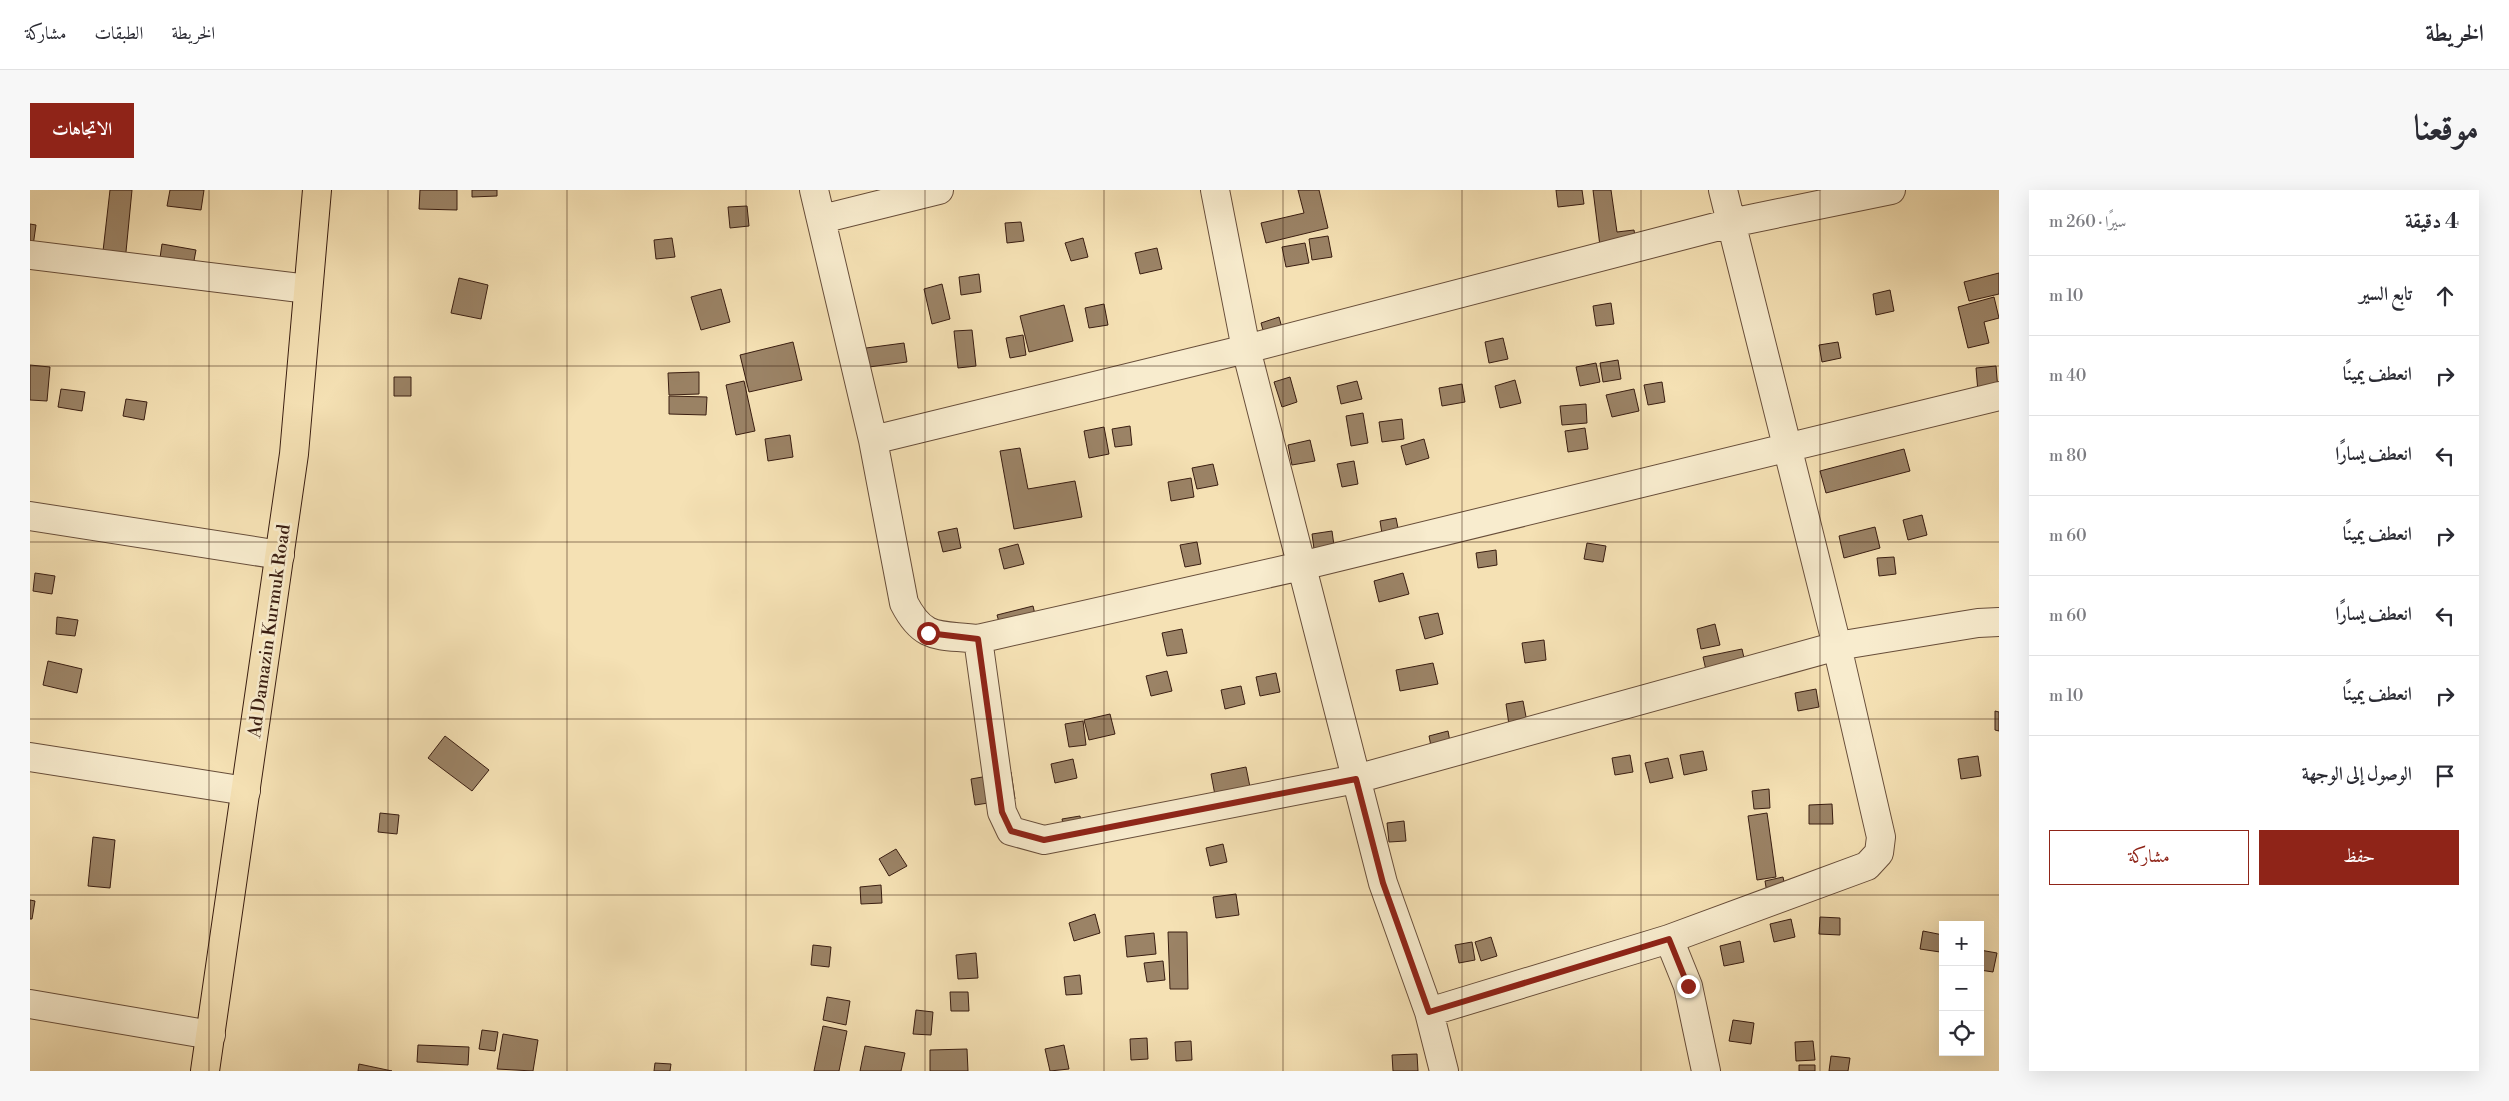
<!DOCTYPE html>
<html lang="ar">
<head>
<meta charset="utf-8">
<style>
  body { margin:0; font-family:"Libre Bodoni",Amiri,serif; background:#f7f7f7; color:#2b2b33; direction:rtl }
  .controls { position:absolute; right:15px; bottom:15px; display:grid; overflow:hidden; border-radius:0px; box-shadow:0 5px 20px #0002 }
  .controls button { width:45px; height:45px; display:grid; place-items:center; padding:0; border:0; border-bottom:1px solid #e1e1e2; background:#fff; color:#2b2b33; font:25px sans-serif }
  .stop { position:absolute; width:15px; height:15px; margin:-11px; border:4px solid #8f2418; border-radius:50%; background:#fff }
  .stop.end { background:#8f2418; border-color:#fff; box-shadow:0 1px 5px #0008 }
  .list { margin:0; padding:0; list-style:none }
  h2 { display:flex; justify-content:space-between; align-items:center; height:65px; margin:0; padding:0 20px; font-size:21px }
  h2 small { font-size:16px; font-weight:400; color:#7c7c81 }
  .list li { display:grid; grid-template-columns:32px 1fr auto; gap:15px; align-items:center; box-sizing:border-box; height:80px; padding:0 20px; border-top:1px solid #e1e1e2 }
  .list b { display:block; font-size:19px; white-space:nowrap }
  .list em { font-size:16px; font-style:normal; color:#7c7c81 }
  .actions { display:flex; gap:10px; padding:15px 20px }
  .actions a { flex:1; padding:11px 0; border:1px solid #8f2418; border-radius:0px; text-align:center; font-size:18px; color:#8f2418 }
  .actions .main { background:#8f2418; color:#fff }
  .icon { flex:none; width:28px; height:28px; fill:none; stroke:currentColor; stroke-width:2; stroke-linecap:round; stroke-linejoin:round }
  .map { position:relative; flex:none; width:1969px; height:881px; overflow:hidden; direction:ltr; border-radius:0px }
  header { display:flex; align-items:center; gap:30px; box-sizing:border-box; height:70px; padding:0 25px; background:#fff; border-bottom:1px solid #e1e1e2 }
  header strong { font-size:24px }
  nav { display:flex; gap:28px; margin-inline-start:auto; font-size:18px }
  .intro { display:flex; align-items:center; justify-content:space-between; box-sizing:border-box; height:120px; padding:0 30px }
  h1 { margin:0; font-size:35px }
  .button { padding:12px 22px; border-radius:0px; background:#8f2418; color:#fff; font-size:18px; font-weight:700 }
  main { display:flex; gap:30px; padding:0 30px }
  aside { flex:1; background:#fff; border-radius:0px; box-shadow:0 5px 20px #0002 }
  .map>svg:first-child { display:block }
  .building { fill:#9b8366; stroke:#391d11 }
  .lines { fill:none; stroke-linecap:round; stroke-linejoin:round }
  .minor-casing { stroke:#684e3a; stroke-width:30 }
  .highway-casing { stroke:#391d11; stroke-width:30 }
  .minor { stroke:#f8ecce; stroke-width:28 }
  .highway { stroke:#f5e1b4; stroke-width:28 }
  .route { stroke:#8f2418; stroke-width:6 }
  .grid { fill:none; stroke:#391d11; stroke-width:1; stroke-opacity:0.55 }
  .labels { text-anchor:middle; stroke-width:5; stroke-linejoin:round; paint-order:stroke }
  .street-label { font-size:18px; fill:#391d11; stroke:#f8ecce }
</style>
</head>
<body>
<header>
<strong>الخريطة</strong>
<nav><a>الخريطة</a><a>الطبقات</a><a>مشاركة</a></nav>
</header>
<div class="intro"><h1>موقعنا</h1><a class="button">الاتجاهات</a></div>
<main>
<aside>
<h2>4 دقيقة<small>سيرًا · 260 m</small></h2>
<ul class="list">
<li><svg class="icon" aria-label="ahead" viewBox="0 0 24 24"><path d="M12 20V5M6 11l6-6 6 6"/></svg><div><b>تابع السير</b></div><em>10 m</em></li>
<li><svg class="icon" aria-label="right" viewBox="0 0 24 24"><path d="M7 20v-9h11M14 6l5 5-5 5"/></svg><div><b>انعطف يمينًا</b></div><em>40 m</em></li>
<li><svg class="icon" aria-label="left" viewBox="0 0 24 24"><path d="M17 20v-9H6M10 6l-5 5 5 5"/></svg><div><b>انعطف يسارًا</b></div><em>80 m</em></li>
<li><svg class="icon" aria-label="right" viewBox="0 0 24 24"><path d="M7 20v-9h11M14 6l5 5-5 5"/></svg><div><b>انعطف يمينًا</b></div><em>60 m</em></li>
<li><svg class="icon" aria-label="left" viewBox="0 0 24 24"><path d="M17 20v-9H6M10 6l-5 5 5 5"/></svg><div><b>انعطف يسارًا</b></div><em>60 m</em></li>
<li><svg class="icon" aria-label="right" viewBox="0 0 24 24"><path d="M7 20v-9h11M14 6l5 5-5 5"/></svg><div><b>انعطف يمينًا</b></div><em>10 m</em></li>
<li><svg class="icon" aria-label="arrive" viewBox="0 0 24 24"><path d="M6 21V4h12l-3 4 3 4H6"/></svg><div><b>الوصول إلى الوجهة</b></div></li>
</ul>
<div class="actions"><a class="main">حفظ</a><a>مشاركة</a></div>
</aside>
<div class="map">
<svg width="1969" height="881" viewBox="0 0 1969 881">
  <rect width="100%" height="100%" fill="#f5e1b4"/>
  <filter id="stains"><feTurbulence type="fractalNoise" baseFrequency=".004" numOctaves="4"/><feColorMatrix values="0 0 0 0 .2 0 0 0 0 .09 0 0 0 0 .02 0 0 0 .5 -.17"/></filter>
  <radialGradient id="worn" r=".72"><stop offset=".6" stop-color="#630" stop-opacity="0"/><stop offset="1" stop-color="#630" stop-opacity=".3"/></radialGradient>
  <path class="building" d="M80,0H102L95,72L72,70Z
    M140,0H174L171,20L137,16Z
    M390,0H427V20L389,19Z
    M442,0H467V6L442,7Z
    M1268,0H1289L1298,38L1236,53L1231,33L1274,23Z
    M1526,0H1552L1554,14L1528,17Z
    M1563,0H1581L1587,42L1604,40L1607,59L1571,64Z
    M717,16L719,36L700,38L698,17Z
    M991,32L994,51L977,53L975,33Z
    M0,34L6,35L3,56H0Z
    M1298,46L1302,67L1282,70L1279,49Z
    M642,48L645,67L626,69L624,50Z
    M1053,48L1058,67L1041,71L1035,53Z
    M1275,53L1279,73L1256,77L1252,57Z
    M132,54L166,60L162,81L129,75Z
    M1127,58L1132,79L1110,84L1105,63Z
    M1969,83V104L1939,111L1934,92Z
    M949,84L951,102L931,105L929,87Z
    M429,88L458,95L451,129L421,123Z
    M912,94L920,129L902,134L894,99Z
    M691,99L700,132L671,140L661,107Z
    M1860,100L1864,121L1846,125L1843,104Z
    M1964,107L1969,128L1954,132L1959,153L1938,158L1928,117Z
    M1581,113L1584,134L1566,136L1563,116Z
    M1074,114L1078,135L1059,138L1055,118Z
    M1034,115L1043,151L999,162L990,126Z
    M1249,127L1254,145L1236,151L1231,133Z
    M942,140L946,176L928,178L924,141Z
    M993,145L996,165L980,168L976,148Z
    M1473,148L1478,169L1459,173L1455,152Z
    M763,152L772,190L719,202L710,165Z
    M1808,152L1811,168L1792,172L1789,155Z
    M874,153L877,172L839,177L836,158Z
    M1588,170L1591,189L1573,192L1570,173Z
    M1566,173L1570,192L1550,196L1546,177Z
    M0,175L20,177L17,211L0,210Z
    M1966,176L1968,200L1948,202L1946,178Z
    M669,182V204L639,205L638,183Z
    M364,187H381V206H364Z
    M1260,187L1267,212L1252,217L1244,192Z
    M1485,190L1491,213L1470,218L1465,196Z
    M714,191L725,241L706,245L696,195Z
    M1327,191L1332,209L1311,214L1307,196Z
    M1632,192L1635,212L1618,215L1614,195Z
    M1432,194L1435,212L1412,216L1409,198Z
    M31,199L55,202L52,221L28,217Z
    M1604,199L1609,221L1582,227L1576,205Z
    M639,206L677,207L676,225L639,224Z
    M96,209L117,212L114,230L93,226Z
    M1556,214L1557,233L1532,235L1530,216Z
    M1333,223L1338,253L1321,256L1316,226Z
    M1372,229L1374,249L1352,252L1349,232Z
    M1100,236L1102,255L1085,257L1082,239Z
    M1074,237L1079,264L1059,268L1054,241Z
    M1555,238L1558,259L1538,262L1535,241Z
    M760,245L763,267L738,271L735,249Z
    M1394,249L1399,268L1376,275L1371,256Z
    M1280,250L1285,271L1262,275L1258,255Z
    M990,258L998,299L1045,291L1052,327L984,339L970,261Z
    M1874,259L1880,281L1796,303L1790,281Z
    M1324,271L1328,294L1312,297L1307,274Z
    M1183,274L1188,295L1167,299L1162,278Z
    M1161,288L1164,307L1141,311L1138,292Z
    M1892,325L1897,345L1878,350L1873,330Z
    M1366,328L1370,348L1353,350L1350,331Z
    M1845,337L1850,358L1814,368L1809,346Z
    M927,338L931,358L913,362L908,342Z
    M1302,341L1305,363L1285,366L1282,344Z
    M1167,352L1171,374L1155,377L1150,355Z
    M1557,353L1576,356L1573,372L1554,369Z
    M988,354L994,374L974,379L969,359Z
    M1466,360L1467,375L1448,378L1446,363Z
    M1864,367L1866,384L1849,386L1847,368Z
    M5,383L25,386L22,404L3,401Z
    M1373,383L1379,404L1349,412L1344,391Z
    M1003,416L1008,437L973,446L967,425Z
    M1408,423L1413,444L1395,449L1389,427Z
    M27,427L48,430L45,446L26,444Z
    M1685,434L1690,455L1671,459L1667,439Z
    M1152,439L1157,463L1137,466L1132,443Z
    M1514,450L1516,470L1495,473L1492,453Z
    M1712,459L1717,481L1678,489L1673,467Z
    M18,471L52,479L47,503L13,495Z
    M1403,473L1408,494L1370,501L1366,480Z
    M1137,481L1142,501L1121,506L1116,486Z
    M1246,483L1250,502L1230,506L1226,487Z
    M1211,496L1215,514L1195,519L1191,500Z
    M1786,499L1789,517L1768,521L1765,503Z
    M1493,511L1497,532L1479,535L1476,514Z
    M1965,521L1969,522V541L1965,540Z
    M1080,524L1085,544L1059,550L1054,530Z
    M1053,531L1056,555L1039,557L1035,534Z
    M1418,541L1422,562L1403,566L1399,546Z
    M415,546L459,580L442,601L398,568Z
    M1673,561L1677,580L1654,585L1650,565Z
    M1600,565L1603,582L1585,585L1582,568Z
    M1948,566L1951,586L1931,589L1928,569Z
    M1638,568L1643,588L1620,593L1615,573Z
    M1043,569L1047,588L1025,593L1021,574Z
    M1216,577L1220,597L1185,605L1181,584Z
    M981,582L985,609L945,615L941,589Z
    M1739,599L1740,618L1724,619L1722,601Z
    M1802,614L1803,634H1779V615Z
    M350,623L369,625L367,644L348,642Z
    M1737,623L1746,687L1727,690L1718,626Z
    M1050,626L1053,644L1036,647L1032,629Z
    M1374,631L1376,651L1359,652L1357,633Z
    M63,647L85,650L80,698L58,696Z
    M1193,654L1197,672L1180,676L1176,658Z
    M866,659L877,676L859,686L849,669Z
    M1753,687L1757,706L1738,709L1735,691Z
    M851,695L852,713L831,714L830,697Z
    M1206,704L1209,725L1186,728L1183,707Z
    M0,710L5,711L2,729H0Z
    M1065,724L1070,743L1044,751L1039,733Z
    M1790,727L1810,728V745L1789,744Z
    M1761,729L1765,747L1744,752L1740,734Z
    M1893,741L1913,745L1910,762L1890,759Z
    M1138,742H1157L1158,799H1140Z
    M1124,743L1126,764L1097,767L1095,746Z
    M1461,747L1467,766L1451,771L1445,752Z
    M1710,751L1714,772L1694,776L1690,756Z
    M1442,752L1445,770L1429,773L1425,755Z
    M783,755L801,757L799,777L781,775Z
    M1950,760L1967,763L1963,782L1950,780Z
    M946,763L948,788L928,789L926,765Z
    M1133,771L1135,790L1117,792L1114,773Z
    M1050,785L1052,804L1036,805L1034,787Z
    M920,802H938L939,821H921Z
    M797,807L820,811L816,835L793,830Z
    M886,820L903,822L901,845L883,844Z
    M1703,830L1724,833L1721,854L1699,851Z
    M793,836L817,841L809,881H784Z
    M452,840L468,842L465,861L449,859Z
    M473,844L508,850L503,881L467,879Z
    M1117,848L1118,869L1101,870L1100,849Z
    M1161,851L1162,870L1146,871L1145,852Z
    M1783,851L1785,870L1766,871L1765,852Z
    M388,855L439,857L438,875L387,872Z
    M1034,855L1039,879L1020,881L1015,859Z
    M835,856L875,863L871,881H830Z
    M937,859L938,881H900V860Z
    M1387,864L1388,881H1363L1362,865Z
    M1801,866L1820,868L1818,881H1799Z
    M625,873L641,874L640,881H624Z
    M329,874L362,881H328Z
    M1769,875H1785V881H1769Z"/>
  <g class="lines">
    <g class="minor-casing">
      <path id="minor" d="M784,0L843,250L1216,159L1701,33L1861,0
        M1185,0L1216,159L1353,693L1399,822L1639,749L1658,796L1676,881
        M792,29L909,0
        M0,65L278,99
        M843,250L874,413C894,452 910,444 948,449L1271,376L1969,206
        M0,326L250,365
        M948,449L972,622L981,641L1014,650L1326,589L1807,456L1948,433L1969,432
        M0,567L216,601
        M1639,749L1837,676L1849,663L1851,647L1807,456L1693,0
        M0,814L181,845
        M1399,822L1414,881"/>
    </g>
    <g class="highway-casing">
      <path id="highway" d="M175,881L264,264L287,0"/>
    </g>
    <use href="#minor" class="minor"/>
    <use href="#highway" class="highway"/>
  </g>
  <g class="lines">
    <path class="route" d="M898,443L948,449L972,622L981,641L1014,650L1326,589L1353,693L1399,822L1639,749L1658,796"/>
  </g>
  <path class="grid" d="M179,0V881M358,0V881M537,0V881M716,0V881M895,0V881M1074,0V881M1253,0V881M1432,0V881M1611,0V881M1790,0V881M0,176H1969M0,352H1969M0,529H1969M0,705H1969"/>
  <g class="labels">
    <g class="street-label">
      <text transform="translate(239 441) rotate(-82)" y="6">Ad Damazin Kurmuk Road</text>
    </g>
  </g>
  <rect width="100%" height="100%" filter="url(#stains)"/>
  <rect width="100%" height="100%" fill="url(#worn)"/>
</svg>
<div class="controls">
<button>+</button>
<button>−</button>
<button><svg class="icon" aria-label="locate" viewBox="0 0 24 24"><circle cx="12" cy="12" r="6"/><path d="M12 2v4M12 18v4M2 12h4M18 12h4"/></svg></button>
</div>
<div class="stop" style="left:898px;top:443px"></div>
<div class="stop end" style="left:1658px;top:796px"></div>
</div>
</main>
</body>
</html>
